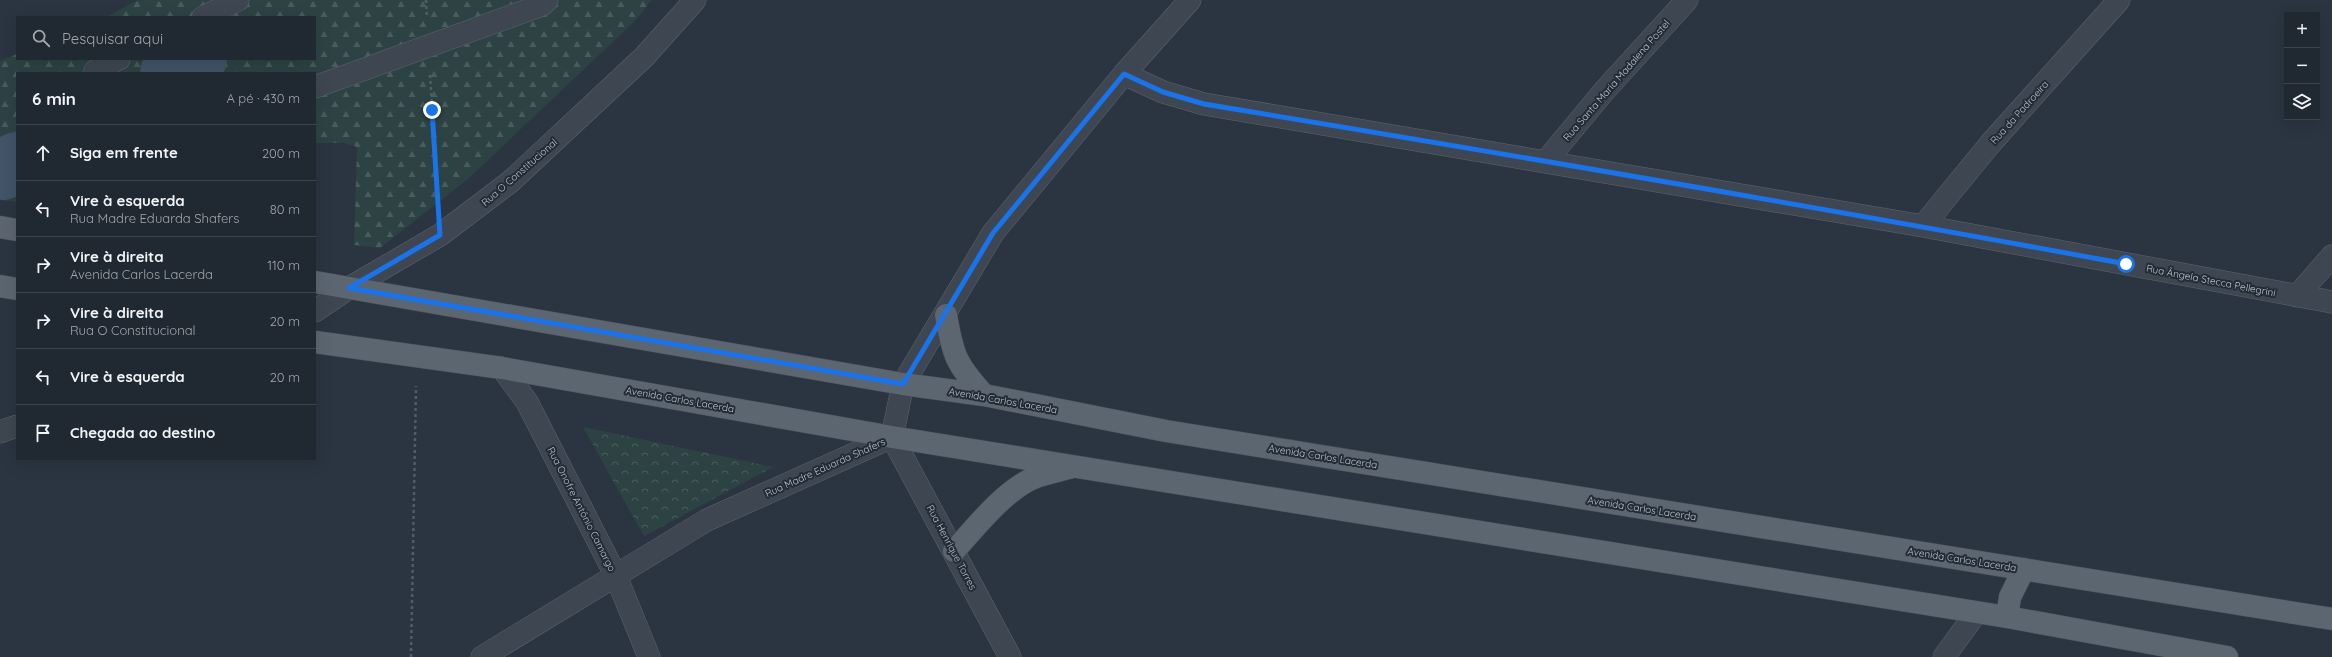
<!DOCTYPE html>
<html lang="pt">
<head>
<meta charset="utf-8">
<style>
  body { margin:0; font-family:Quicksand,sans-serif; background:#283039; color:#f1f3f6 }
  .controls { position:absolute; right:12px; top:12px; display:grid; overflow:hidden; border-radius:0px; box-shadow:0 4px 16px #0002 }
  .controls button { width:36px; height:36px; display:grid; place-items:center; padding:0; border:0; border-bottom:1px solid #3d444d; background:#202831; color:#f1f3f6; font:20px sans-serif }
  .stop { position:absolute; width:12px; height:12px; margin:-9px; border:3px solid #1a73e8; border-radius:50%; background:#fff }
  .stop.end { background:#1a73e8; border-color:#fff; box-shadow:0 1px 4px #0008 }
  .list { margin:0; padding:0; list-style:none }
  h2 { display:flex; justify-content:space-between; align-items:center; height:52px; margin:0; padding:0 16px; font-size:17px }
  h2 small { font-size:13px; font-weight:400; color:#a2a6ab }
  .list li { display:grid; grid-template-columns:26px 1fr auto; gap:12px; align-items:center; box-sizing:border-box; height:56px; padding:0 16px; border-top:1px solid #3d444d }
  .list b { display:block; font-size:15px; white-space:nowrap }
  .list p { margin:0; font-size:13px; white-space:nowrap; color:#a2a6ab }
  .list em { font-size:13px; font-style:normal; color:#a2a6ab }
  .icon { flex:none; width:22px; height:22px; fill:none; stroke:currentColor; stroke-width:2; stroke-linecap:round; stroke-linejoin:round }
  .map { position:relative; flex:none; width:2332px; height:657px; overflow:hidden }
  .search { position:absolute; background:#202831; box-shadow:0 4px 16px #0002; left:16px; top:16px; width:300px; height:44px; display:flex; align-items:center; gap:10px; box-sizing:border-box; padding:0 14px; border-radius:0px; color:#a2a6ab; font-size:15px }
  .panel { position:absolute; background:#202831; box-shadow:0 4px 16px #0002; left:16px; top:72px; width:300px; height:388px; border-radius:0px }
  .map>svg:first-child { display:block }
  .forest { fill:url(#forest-firs) }
  .park { fill:url(#park-crowns) }
  .lines { fill:none; stroke-linecap:round; stroke-linejoin:round }
  .river { stroke:#425468; stroke-width:60 }
  .minor-casing { stroke:#5c656e; stroke-width:23 }
  .major-casing { stroke:#48505a; stroke-width:23 }
  .path { stroke:#4c5f61; stroke-width:2.5; stroke-dasharray:3 3; stroke-linecap:butt }
  .minor { stroke:#3e4751; stroke-width:22 }
  .major { stroke:#5c6671; stroke-width:22 }
  .route { stroke:#1a73e8; stroke-width:5 }
  .labels { text-anchor:middle; stroke-width:4; stroke-linejoin:round; paint-order:stroke }
  .street-label { font-size:10px; fill:#bbc2cb; stroke:#232c36 }
</style>
</head>
<body>
<div class="map">
<svg width="2332" height="657" viewBox="0 0 2332 657">
  <defs>
    <pattern id="forest-firs" width="22" height="20" patternUnits="userSpaceOnUse"><rect width="22" height="20" fill="#2d4343"/><path d="M5 1l3.5 6h-7zM16 11l3.5 6h-7z" fill="#4a5c5d"/></pattern>
    <pattern id="park-crowns" width="20" height="18" patternUnits="userSpaceOnUse"><rect width="20" height="18" fill="#2d4343"/><path d="M2 6a3 3 0 1 1 6 0M12 15a3 3 0 1 1 6 0" fill="none" stroke="#4a5c5d"/></pattern>
  </defs>
  <rect width="100%" height="100%" fill="#2a3541"/>
  <path class="forest" d="M138,0H651L637,19L469,178L380,248L354,245L357,147L344,143H315V73H17V202L0,200V61L17,54V59H315V17H106Z"/>
  <path class="park" d="M583,427L773,467L644,536Z"/>
  <g class="lines">
    <path class="river" d="M170,73L197,59
      M3,170L17,162"/>
    <g class="minor-casing">
      <path id="minor" d="M203,17L238,0
        M95,71L119,59
        M1124,74L1163,92L1204,104L1923,226L2332,302
        M315,87L542,5L547,0
        M1546,161L1605,90L1687,0
        M1923,226L1990,144L2119,0
        M2297,296L2332,256
        M315,311L349,288L440,235L510,182L644,57L695,0
        M502,368L527,402L616,576L649,657
        M0,432L17,426
        M892,437L903,384L993,233L1124,74L1190,0
        M892,437L1010,657
        M482,657L707,520L892,437
        M1944,657L1976,613"/>
    </g>
    <g class="major-casing">
      <path id="major" d="M0,227L17,230
        M315,282L903,384L984,395L1166,431L2332,619
        M0,286L17,289
        M946,315C953,356 956,364 984,395
        M315,342L502,368L892,437L2007,617L2227,657
        M954,551C976,527 1005,489 1036,477C1047,473 1058,471 1069,468
        M2007,617L2010,597L2024,569"/>
    </g>
    <path class="path" d="M426,0L427,17
      M430,75L438,200
      M411,657L416,386"/>
    <use href="#minor" class="minor"/>
    <use href="#major" class="major"/>
  </g>
  <g class="lines">
    <path class="route" d="M432,110L440,235L349,288L903,384L993,233L1124,74L1163,92L1204,104C1512,155 1819,207 2126,264"/>
  </g>
  <g class="labels">
    <g class="street-label">
      <text transform="translate(1616 80) rotate(-49)" y="4">Rua Santa Maria Madalena Postel</text>
      <text transform="translate(2019 112) rotate(-48)" y="4">Rua da Padroeira</text>
      <text transform="translate(519 172) rotate(-41)" y="4">Rua O Constitucional</text>
      <text transform="translate(2211 280) rotate(11)" y="4">Rua Ângela Stecca Pellegrini</text>
      <text transform="translate(680 399) rotate(10)" y="4">Avenida Carlos Lacerda</text>
      <text transform="translate(1003 400) rotate(10)" y="4">Avenida Carlos Lacerda</text>
      <text transform="translate(1323 456) rotate(9)" y="4">Avenida Carlos Lacerda</text>
      <text transform="translate(825 467) rotate(-24)" y="4">Rua Madre Eduarda Shafers</text>
      <text transform="translate(1642 508) rotate(9)" y="4">Avenida Carlos Lacerda</text>
      <text transform="translate(582 509) rotate(63)" y="4">Rua Onofre Antônio Camargo</text>
      <text transform="translate(952 547) rotate(62)" y="4">Rua Henrique Torres</text>
      <text transform="translate(1962 559) rotate(9)" y="4">Avenida Carlos Lacerda</text>
    </g>
  </g>
</svg>
<div class="controls">
<button>+</button>
<button>−</button>
<button><svg class="icon" aria-label="layers" viewBox="0 0 24 24"><path d="M12 4l9 5-9 5-9-5zM3 14l9 5 9-5"/></svg></button>
</div>
<div class="stop" style="left:2126px;top:264px"></div>
<div class="stop end" style="left:432px;top:110px"></div>
<div class="search"><svg class="icon" aria-label="search" viewBox="0 0 24 24"><circle cx="10" cy="10" r="6"/><path d="M15 15l6 6"/></svg>Pesquisar aqui</div>
<section class="panel">
<h2>6 min<small>A pé · 430 m</small></h2>
<ul class="list">
<li><svg class="icon" aria-label="ahead" viewBox="0 0 24 24"><path d="M12 20V5M6 11l6-6 6 6"/></svg><div><b>Siga em frente</b></div><em>200 m</em></li>
<li><svg class="icon" aria-label="left" viewBox="0 0 24 24"><path d="M17 20v-9H6M10 6l-5 5 5 5"/></svg><div><b>Vire à esquerda</b><p>Rua Madre Eduarda Shafers</p></div><em>80 m</em></li>
<li><svg class="icon" aria-label="right" viewBox="0 0 24 24"><path d="M7 20v-9h11M14 6l5 5-5 5"/></svg><div><b>Vire à direita</b><p>Avenida Carlos Lacerda</p></div><em>110 m</em></li>
<li><svg class="icon" aria-label="right" viewBox="0 0 24 24"><path d="M7 20v-9h11M14 6l5 5-5 5"/></svg><div><b>Vire à direita</b><p>Rua O Constitucional</p></div><em>20 m</em></li>
<li><svg class="icon" aria-label="left" viewBox="0 0 24 24"><path d="M17 20v-9H6M10 6l-5 5 5 5"/></svg><div><b>Vire à esquerda</b></div><em>20 m</em></li>
<li><svg class="icon" aria-label="arrive" viewBox="0 0 24 24"><path d="M6 21V4h12l-3 4 3 4H6"/></svg><div><b>Chegada ao destino</b></div></li>
</ul>
</section>
</div>
</body>
</html>
